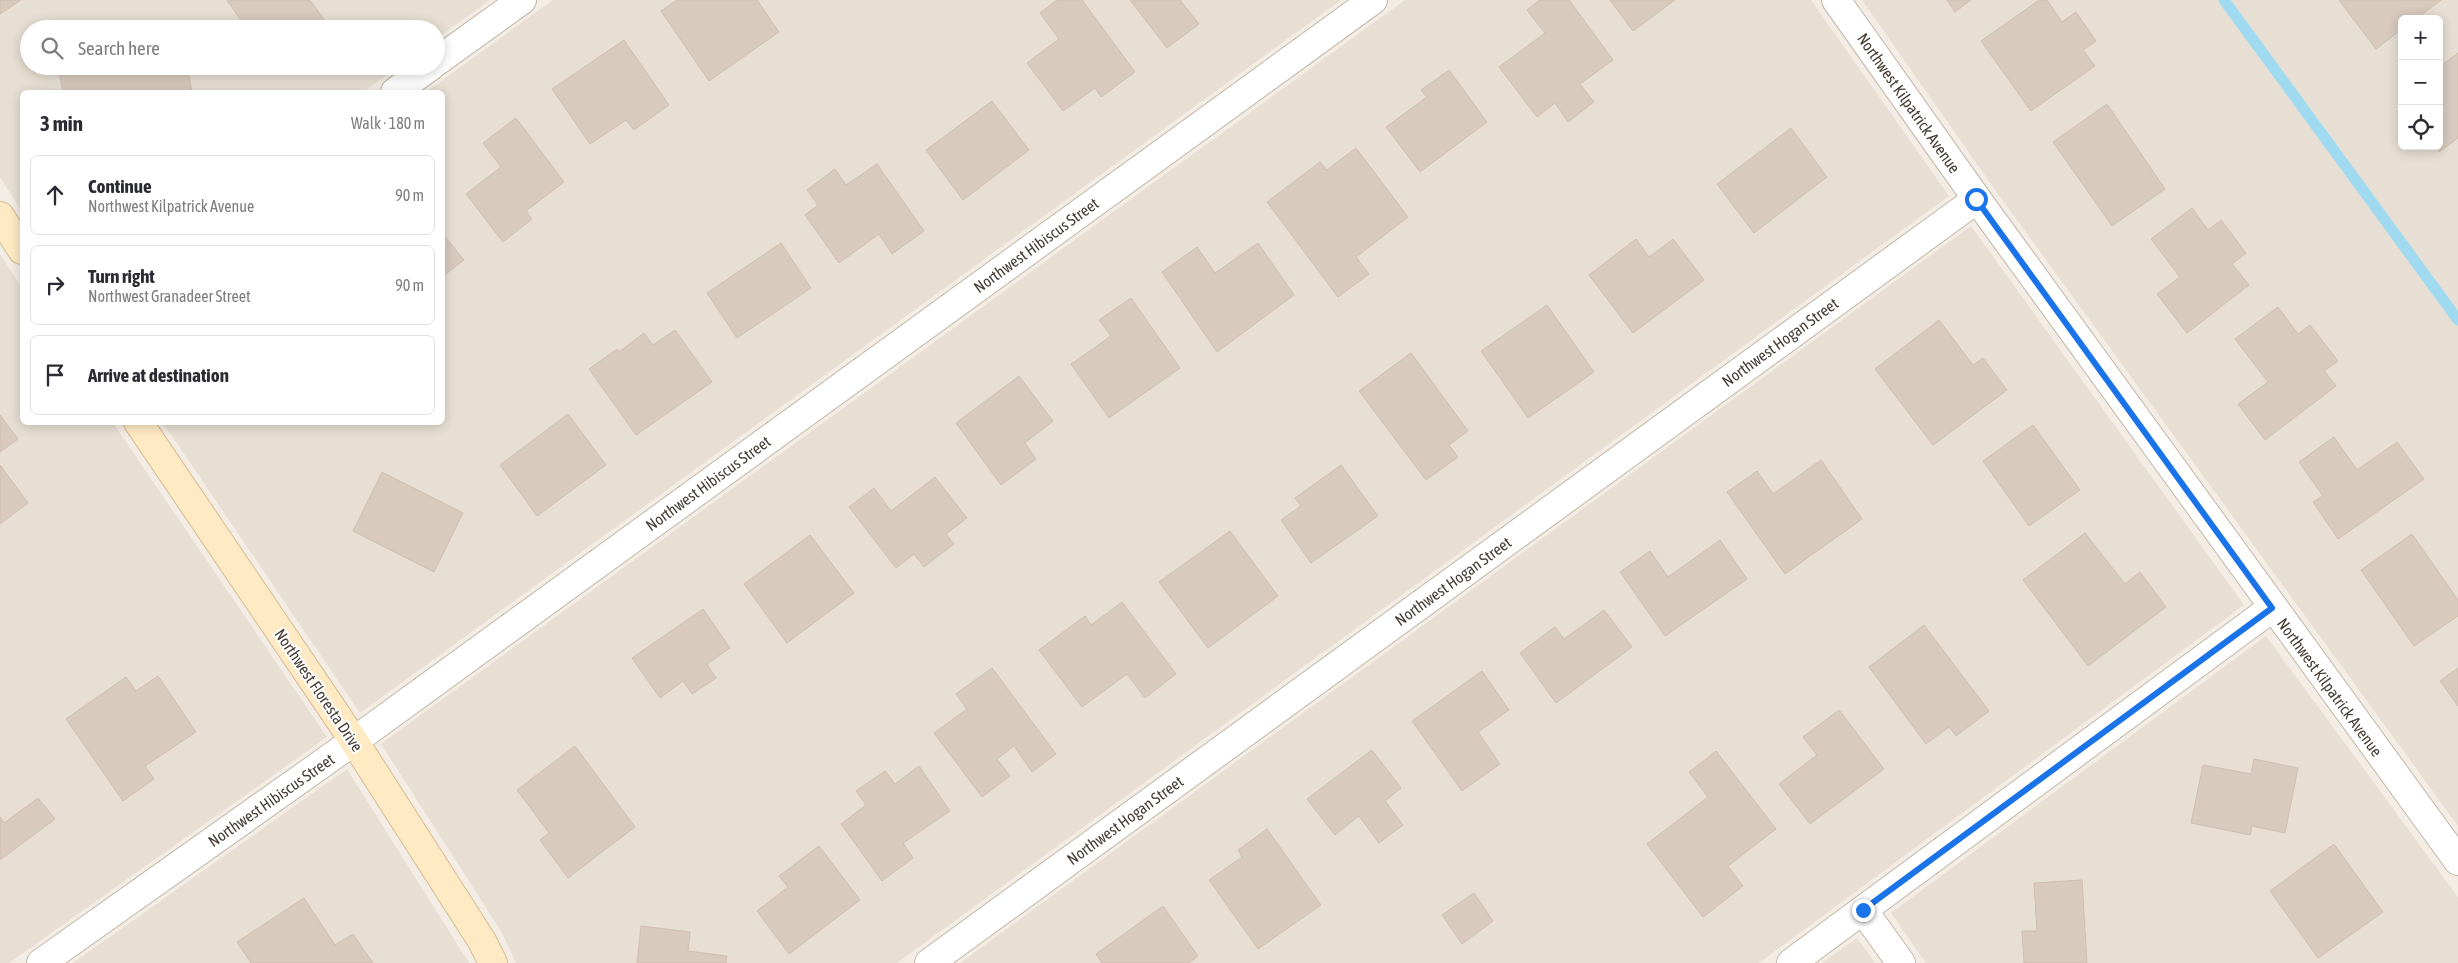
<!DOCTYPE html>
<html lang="en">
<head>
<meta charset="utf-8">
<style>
  body { margin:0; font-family:"Asap Condensed",sans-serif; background:#f7f7f7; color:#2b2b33 }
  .controls { position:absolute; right:15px; top:15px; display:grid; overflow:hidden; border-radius:8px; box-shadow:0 2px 12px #0003 }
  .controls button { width:45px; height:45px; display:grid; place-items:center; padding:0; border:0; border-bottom:1px solid #e1e1e2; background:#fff; color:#2b2b33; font:25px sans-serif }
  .stop { position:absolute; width:15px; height:15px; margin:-11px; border:4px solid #1a73e8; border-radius:50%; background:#fff }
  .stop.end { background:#1a73e8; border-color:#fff; box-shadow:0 1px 5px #0008 }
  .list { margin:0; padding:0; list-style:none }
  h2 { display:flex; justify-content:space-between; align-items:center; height:65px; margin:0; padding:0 20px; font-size:21px }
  h2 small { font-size:16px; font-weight:400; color:#7c7c81 }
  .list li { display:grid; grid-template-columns:32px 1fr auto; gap:15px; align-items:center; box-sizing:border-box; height:80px; margin:0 10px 10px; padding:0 10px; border:1px solid #e1e1e2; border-radius:8px }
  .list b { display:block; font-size:19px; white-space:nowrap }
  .list p { margin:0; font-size:16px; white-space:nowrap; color:#7c7c81 }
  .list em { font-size:16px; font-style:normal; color:#7c7c81 }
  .icon { flex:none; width:28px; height:28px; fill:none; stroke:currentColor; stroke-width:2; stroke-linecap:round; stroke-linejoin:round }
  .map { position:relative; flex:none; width:2458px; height:963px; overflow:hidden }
  .search { position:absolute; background:#fff; box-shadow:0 2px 12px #0003; left:20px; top:20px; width:425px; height:55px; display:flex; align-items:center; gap:12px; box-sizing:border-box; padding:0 18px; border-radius:28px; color:#7c7c81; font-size:19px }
  .panel { position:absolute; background:#fff; box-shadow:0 2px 12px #0003; left:20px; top:90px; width:425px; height:335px; border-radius:8px }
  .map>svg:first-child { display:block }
  .residential { fill:#e7dfd3; fill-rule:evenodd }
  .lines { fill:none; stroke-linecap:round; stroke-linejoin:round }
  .stream { stroke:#a0daf1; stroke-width:11 }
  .building { fill:#d8cabd; stroke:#d0beae }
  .street-casing { stroke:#c2b7ab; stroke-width:30 }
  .secondary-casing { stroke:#d4bc94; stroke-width:30 }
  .street { stroke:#fff; stroke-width:28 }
  .secondary { stroke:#ffeac3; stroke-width:28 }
  .route { stroke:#1a73e8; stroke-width:6 }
  .labels { text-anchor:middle; stroke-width:4; stroke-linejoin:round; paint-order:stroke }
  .street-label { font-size:16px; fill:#463d35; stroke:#fff }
</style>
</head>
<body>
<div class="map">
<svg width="2458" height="963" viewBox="0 0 2458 963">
  <rect width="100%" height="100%" fill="#f3ede5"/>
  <path class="residential" d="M0,0H490L436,39V29H29V66H399L363,92H22V212L0,177Z
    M553,0H1341L360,713L163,423L442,422V92H426Z
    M1405,0H1811L1949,196L897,963H516L501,931L381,744Z
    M1862,0H2458V826L1993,187ZM2402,19H2439V146H2402Z
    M1971,226L2244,605L1759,963H960Z
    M0,254L22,288V422L113,423L327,737L9,963H0Z
    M2266,636L2458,897V963H1926L1891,913Z
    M347,769L469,963H73Z
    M1857,938L1875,963H1822Z"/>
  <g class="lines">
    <path class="stream" d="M2224,0L2458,320"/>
  </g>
  <path class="building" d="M0,0H21L0,14Z
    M227,0H310L331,29H247Z
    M677,0H757L779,32L709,81L661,11Z
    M1057,0H1082L1135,72L1101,97L1095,88L1063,111L1027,63L1059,39L1040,13Z
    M1130,0H1180L1199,24L1167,48Z
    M1540,0H1569L1613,60L1580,84L1594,102L1568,122L1555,103L1537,117L1499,67L1545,33L1527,10Z
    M1610,0H1675L1633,31Z
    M1947,0H1971L1955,12Z
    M2039,0H2047L2062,22L2076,12L2096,41L2083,50L2095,66L2031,111L1981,41Z
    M2339,0H2441L2416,19H2402V29L2376,49Z
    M624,40L669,105L634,130L626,120L590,144L552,89Z
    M2458,53V138L2439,152L2435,146H2439V67Z
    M187,66L192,92H63L58,67Z
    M1449,70L1487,122L1420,172L1386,127L1427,97L1421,90Z
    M992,101L1029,150L963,200L926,150Z
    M2107,104L2165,189L2112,226L2053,142Z
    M516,118L564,182L526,211L532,219L503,242L466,194L501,167L483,143Z
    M1791,128L1827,177L1754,233L1717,184Z
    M1356,148L1408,217L1356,257L1369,274L1338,297L1267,202L1320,162L1327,170Z
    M877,164L924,231L892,254L879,234L839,263L805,215L818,205L807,190L835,169L846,185Z
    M2192,208L2208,230L2221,220L2246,253L2232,264L2249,285L2187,333L2157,294L2180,277L2151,239Z
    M442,233L464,260L442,277Z
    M1636,239L1649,257L1673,239L1704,280L1633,333L1589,275Z
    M781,243L811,288L737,338L707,293Z
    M1258,243L1294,295L1217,352L1162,272L1197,247L1215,273Z
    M1131,298L1180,368L1109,418L1071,364L1111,336L1099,320Z
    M1547,305L1594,372L1528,418L1481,351Z
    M2278,307L2298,334L2310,325L2338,361L2324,371L2336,386L2265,440L2238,404L2268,382L2235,339Z
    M1939,320L1973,365L1983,358L2007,390L1933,445L1875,369Z
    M675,330L712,382L636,435L589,369L617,349L619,352L644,333L653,345Z
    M1411,353L1468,431L1449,445L1458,457L1426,480L1359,391Z
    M1019,376L1053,421L1025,443L1036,459L1001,485L956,423Z
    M568,414L606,465L537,516L500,465Z
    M0,415L18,439L0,452Z
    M2033,425L2080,490L2029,526L1983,461Z
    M2334,437L2357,470L2397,442L2424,479L2338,539L2313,502L2323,496L2299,462Z
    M1821,460L1862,519L1785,574L1727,492L1757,471L1773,494Z
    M0,465L28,503L0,524Z
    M1341,465L1378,516L1311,563L1281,520L1301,506L1295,498Z
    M382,472L463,513L434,572L353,531Z
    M935,477L967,518L946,534L954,544L924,567L914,554L896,568L849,507L874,488L891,511Z
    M1230,531L1278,596L1208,648L1159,582Z
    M2085,533L2125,584L2140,572L2166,607L2088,666L2023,580Z
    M2412,534L2458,600V616L2414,646L2361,570Z
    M810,535L854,593L787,643L744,584Z
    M1720,540L1747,579L1665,636L1620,572L1650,551L1668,577Z
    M1122,602L1176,674L1145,698L1127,674L1082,707L1039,650L1085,616L1091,625Z
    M703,609L730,648L707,664L716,678L692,694L683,681L660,698L632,658Z
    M1604,610L1632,647L1556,703L1520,653L1555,627L1564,639Z
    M1924,625L1989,711L1956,736L1949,727L1926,744L1869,667Z
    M992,668L1056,754L1032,772L1014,746L997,759L1010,776L982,797L934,733L967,709L956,694Z
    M2458,668V706L2440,681Z
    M1482,671L1509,710L1478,732L1500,764L1462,791L1412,721Z
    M158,676L196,732L145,766L154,779L123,801L66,719L126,677L136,691Z
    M1839,710L1884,769L1810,824L1779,784L1817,755L1803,737Z
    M575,746L635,827L568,878L540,840L549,833L517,790Z
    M1372,750L1401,788L1385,801L1403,825L1379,843L1359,816L1335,835L1307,799Z
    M1716,751L1776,829L1728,866L1743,886L1703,917L1647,844L1708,797L1689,772Z
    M2254,759L2298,768L2285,833L2252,826L2250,835L2191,823L2203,765L2251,774Z
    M919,766L950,811L903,843L913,858L882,881L841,824L866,805L856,791L885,771L895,784Z
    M38,798L55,819L0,860V817L4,823Z
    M1267,829L1321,905L1258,949L1209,880L1242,857L1238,850Z
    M2334,844L2383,912L2318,958L2270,891Z
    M819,846L860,900L789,954L757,911L788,887L779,876Z
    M2082,880L2087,963H2024L2022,931H2037L2034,883Z
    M1474,893L1493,921L1462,944L1442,915Z
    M304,898L335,945L353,934L373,963H251L237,942Z
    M1163,906L1198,956L1189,963H1102L1096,954Z
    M641,926L690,932L688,951L727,956L726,963H637Z"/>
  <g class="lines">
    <g class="street-casing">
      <path id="street" d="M1836,0L1977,199L2458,861
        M436,62L522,0
        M395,92L431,66
        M1863,910L1901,963
        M41,963L354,741L1373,0
        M929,963L1977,199
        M1791,963L2272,608"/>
    </g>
    <g class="secondary-casing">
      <path id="secondary" d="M0,216L22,250
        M138,422L354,741L482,941L493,963"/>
    </g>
    <use href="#street" class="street"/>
    <use href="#secondary" class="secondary"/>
  </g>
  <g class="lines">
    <path class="route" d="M1863,910L2272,608L1976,199"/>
  </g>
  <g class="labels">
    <g class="street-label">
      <text transform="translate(1909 103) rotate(55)" y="6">Northwest Kilpatrick Avenue</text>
      <text transform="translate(1036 245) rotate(-36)" y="6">Northwest Hibiscus Street</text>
      <text transform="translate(1780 342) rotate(-36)" y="6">Northwest Hogan Street</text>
      <text transform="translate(708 483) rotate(-36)" y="6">Northwest Hibiscus Street</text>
      <text transform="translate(1453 581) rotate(-36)" y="6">Northwest Hogan Street</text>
      <text transform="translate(2330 687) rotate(54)" y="6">Northwest Kilpatrick Avenue</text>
      <text transform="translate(319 690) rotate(56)" y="6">Northwest Floresta Drive</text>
      <text transform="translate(271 800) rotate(-35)" y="6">Northwest Hibiscus Street</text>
      <text transform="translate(1125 820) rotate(-36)" y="6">Northwest Hogan Street</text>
    </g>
  </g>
</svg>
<div class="controls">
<button>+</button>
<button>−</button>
<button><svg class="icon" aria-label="locate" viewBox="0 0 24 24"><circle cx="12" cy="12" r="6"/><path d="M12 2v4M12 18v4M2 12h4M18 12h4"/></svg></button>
</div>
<div class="stop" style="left:1976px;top:199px"></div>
<div class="stop end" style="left:1863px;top:910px"></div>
<div class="search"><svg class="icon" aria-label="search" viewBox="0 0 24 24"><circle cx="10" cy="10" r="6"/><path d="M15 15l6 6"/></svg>Search here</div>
<section class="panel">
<h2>3 min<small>Walk · 180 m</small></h2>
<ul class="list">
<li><svg class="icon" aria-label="ahead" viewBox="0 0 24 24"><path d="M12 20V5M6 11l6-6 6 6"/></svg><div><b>Continue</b><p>Northwest Kilpatrick Avenue</p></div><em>90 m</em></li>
<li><svg class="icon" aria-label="right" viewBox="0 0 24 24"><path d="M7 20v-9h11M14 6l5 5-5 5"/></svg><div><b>Turn right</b><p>Northwest Granadeer Street</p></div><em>90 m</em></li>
<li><svg class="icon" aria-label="arrive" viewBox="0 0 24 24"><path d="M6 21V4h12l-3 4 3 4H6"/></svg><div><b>Arrive at destination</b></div></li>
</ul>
</section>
</div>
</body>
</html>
